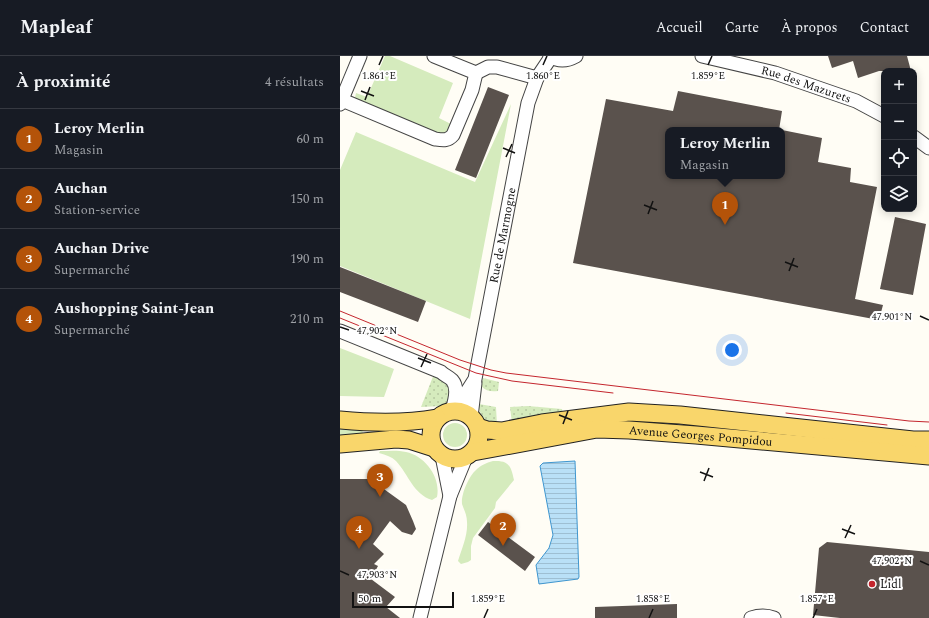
<!DOCTYPE html>
<html lang="fr">
<head>
<meta charset="utf-8">
<style>
  body { margin:0; font-family:Spectral,serif; background:#20242c; color:#f1f3f6 }
  .controls { position:absolute; right:12px; top:12px; display:grid; overflow:hidden; border-radius:8px; box-shadow:0 2px 10px #0003 }
  .controls button { width:36px; height:36px; display:grid; place-items:center; padding:0; border:0; border-bottom:1px solid #363941; background:#171b24; color:#f1f3f6; font:20px sans-serif }
  .scale { position:absolute; left:12px; bottom:10px; width:102px; box-sizing:border-box; padding-left:4px; border:2px solid #111; border-top:0; font-size:11px; line-height:14px; white-space:nowrap; color:#111; -webkit-text-stroke:3px #fff; paint-order:stroke }
  .you { position:absolute; left:392px; top:294px; width:14px; height:14px; margin:-10px; border:3px solid #fff; border-radius:50%; background:#1a73e8; box-shadow:0 0 0 6px #1a73e833 }
  .badge { display:grid; place-items:center; width:26px; height:26px; border-radius:50%; background:#b45309; color:#fff; font-size:13px; font-weight:700 }
  .pin { position:absolute; translate:-50% -33px; filter:drop-shadow(0 1px 2px #0008) }
  .pin::after { content:''; position:absolute; top:21px; width:14px; height:12px; background:inherit; clip-path:polygon(0 0,100% 0,50% 100%) }
  .popup { position:absolute; left:325px; top:71px; width:120px; height:52px; box-sizing:border-box; display:grid; place-content:center; border-radius:8px; background:#171b24; filter:drop-shadow(0 1px 3px #0005); font-size:13px; white-space:nowrap; color:#9ea1a6 }
  .popup b { font-size:15px; color:#f1f3f6 }
  .popup::after { content:''; position:absolute; left:50%; top:100%; margin-left:-8px; border:8px solid transparent; border-top-color:#171b24 }
  .list { margin:0; padding:0; list-style:none }
  h2 { display:flex; justify-content:space-between; align-items:center; height:52px; margin:0; padding:0 16px; font-size:17px }
  h2 small { font-size:13px; font-weight:400; color:#9ea1a6 }
  .list li { display:grid; grid-template-columns:26px 1fr auto; gap:12px; align-items:center; box-sizing:border-box; height:60px; padding:0 16px; border-top:1px solid #363941 }
  .list b { display:block; font-size:15px; white-space:nowrap }
  .list p { margin:0; font-size:13px; white-space:nowrap; color:#9ea1a6 }
  .list em { font-size:13px; font-style:normal; color:#9ea1a6 }
  .icon { flex:none; width:22px; height:22px; fill:none; stroke:currentColor; stroke-width:2; stroke-linecap:round; stroke-linejoin:round }
  .map { position:relative; flex:none; width:589px; height:562px; overflow:hidden }
  header { display:flex; align-items:center; gap:24px; box-sizing:border-box; height:56px; padding:0 20px; background:#171b24; border-bottom:1px solid #363941 }
  header strong { font-size:19px }
  nav { display:flex; gap:22px; margin-inline-start:auto; font-size:14px }
  main { display:flex }
  aside { flex:1; background:#171b24 }
  .map>svg:first-child { display:block }
  .grass { fill:#d5ebbd }
  .park { fill:url(#park-dots) }
  .water { fill:url(#water-rules); stroke:#3f96cf }
  .building { fill:#5a524d }
  .lines { fill:none; stroke-linecap:round; stroke-linejoin:round }
  .minor-casing { stroke:#444; stroke-width:15 }
  .major-casing { stroke:#222; stroke-width:19 }
  .minor { stroke:#fff; stroke-width:13 }
  .major { stroke:#f9d66b; stroke-width:17 }
  .tram { stroke:#c4262e; stroke-width:1 }
  .ticks { fill:none; stroke:#111; stroke-width:1.5 }
  .poi-dot { fill:#c4262e; stroke:#fff; stroke-width:1.5 }
  .labels { text-anchor:middle; stroke-width:4; stroke-linejoin:round; paint-order:stroke }
  .street-label { font-size:12px; fill:#111; stroke:#fff }
  .poi-label { font-size:12px; fill:#111; stroke:#fff; text-anchor:start }
  .ticks-label { font-size:10px; text-anchor:middle; fill:#111; stroke:#fff; stroke-width:4; stroke-linejoin:round; paint-order:stroke }
</style>
</head>
<body>
<header>
<strong>Mapleaf</strong>
<nav><a>Accueil</a><a>Carte</a><a>À propos</a><a>Contact</a></nav>
</header>
<main>
<aside>
<h2>À proximité<small>4 résultats</small></h2>
<ul class="list">
<li><span class="badge">1</span><div><b>Leroy Merlin</b><p>Magasin</p></div><em>60 m</em></li>
<li><span class="badge">2</span><div><b>Auchan</b><p>Station-service</p></div><em>150 m</em></li>
<li><span class="badge">3</span><div><b>Auchan Drive</b><p>Supermarché</p></div><em>190 m</em></li>
<li><span class="badge">4</span><div><b>Aushopping Saint-Jean</b><p>Supermarché</p></div><em>210 m</em></li>
</ul>
</aside>
<div class="map">
<svg width="589" height="562" viewBox="0 0 589 562">
  <defs>
    <pattern id="park-dots" width="8" height="8" patternUnits="userSpaceOnUse"><rect width="8" height="8" fill="#d5ebbd"/><path d="M2 2h.1M6 6h.1" fill="none" stroke="#b6c8a1" stroke-width="1.8" stroke-linecap="round"/></pattern>
    <pattern id="water-rules" width="6" height="5" patternUnits="userSpaceOnUse"><rect width="6" height="5" fill="#b9e0f7"/><path d="M0 2.5h6" fill="none" stroke="#9ebfd3"/></pattern>
  </defs>
  <rect width="100%" height="100%" fill="#fffdf5"/>
  <path class="grass" d="M45,0H50L113,27L99,62L111,68L106,78L102,79L15,42L16,37L27,41Z
    M171,48L130,263L0,210V114L16,76L135,126Z
    M0,292L54,313L44,341L0,340Z
    M103 379a12 12 0 1 1 24 0a12 12 0 1 1-24 0Z
    M0,372L22,373L23,378L0,380Z
    M40,395C48,395 58,394 66,396C85,400 101,421 97,441L92,444C73,438 69,419 56,405C52,401 46,399 39,397Z
    M153,405C169,404 171,410 174,424L156,446L155,452L133,482L131,490V504L128,506L121,508L118,505C122,492 128,479 127,466C127,459 124,454 122,448C121,438 129,420 136,414C141,409 146,407 153,405Z"/>
  <path class="park" d="M94,318L111,329L109,345L101,350L81,351Z
    M143,322L159,326L158,335C151,336 146,335 141,330Z
    M139,348L156,351L157,369C145,366 139,361 139,348Z
    M188,350L222,353L223,358L172,367L170,351Z"/>
  <path class="water" d="M235,405L239,521L238,523L199,528L196,509L209,492L213,479L200,410L203,407Z"/>
  <path class="building" d="M488,0H567L571,15H539L518,22L513,5L492,12Z
    M148,31L169,39L136,122L115,114Z
    M338,35L442,55L439,74H328V120H442V74L482,82L478,106L511,112L510,126L537,131L515,243L543,249L539,264L233,207L266,43L333,55Z
    M555,161L586,168L573,239L540,233Z
    M0,211L86,245L78,266L0,236Z
    M0,423H30L66,449L73,465L76,473L72,479L62,476L50,465L33,488L44,498L34,508L38,510L31,523L55,541L46,551L60,562H0Z
    M148,466L195,501L185,515L138,479Z
    M487,486L589,496V562H500L473,559L479,492Z
    M337,548V562H255V551Z"/>
  <g class="lines">
    <g class="minor-casing">
      <g id="minor">
        <path d="M210,0C219,6 227,5 236,0"/>
        <path id="s1" d="M362,0L435,17L516,45L544,60"/>
        <path d="M136,17L148,11H157L197,22"/>
        <path d="M2,44L95,83C103,84 108,85 113,79L132,34L136,17L94,0"/>
        <path d="M0,48L20,0"/>
        <path d="M574,81L589,92"/>
        <path d="M0,275L101,316C104,319 109,321 112,324C119,332 115,345 112,354"/>
        <path id="s2" d="M112,355L121,345L135,323L188,47L197,22L211,1"/>
        <path d="M131,361L135,327"/>
        <path d="M102,400L110,440"/>
        <path d="M80,562L110,440L126,401"/>
        <path d="M411,562C420,559 426,559 434,562"/>
      </g>
    </g>
    <g class="major-casing">
      <g id="major">
        <circle cx="115" cy="379" r="24"/>
        <path d="M0,364C32,367 65,368 97,362"/>
        <path d="M138,371L147,374L162,375L202,367L289,356L340,359L573,384H589"/>
        <path d="M0,388L56,383L69,384L94,392"/>
        <path id="s3" d="M133,396L257,373L289,374L356,379L589,400"/>
      </g>
    </g>
    <use href="#minor" class="minor"/>
    <use href="#major" class="major"/>
    <path class="tram" d="M0,255L120,304L151,314L166,317L569,365L589,366
      M0,262L136,317L172,325L273,337
      M446,357L547,369"/>
  </g>
  <path class="ticks" d="M39,9L43,0M203,9L207,0M368,9L372,0M21,35L34,40M25,44L30,31M163,92L175,97M166,101L172,88M304,149L317,154M308,158L313,145M445,206L458,211M449,215L454,202M580,260L589,264M0,271L9,274M78,302L91,307M81,311L87,298M219,359L232,364M223,368L228,355M360,416L373,421M364,425L369,412M502,473L515,478M505,482L511,469M580,505L589,509M0,515L9,519M144,562L148,553M309,562L313,553M473,562L477,553"/>
  <circle class="poi-dot" cx="532" cy="528" r="4"/>
  <g class="labels">
    <g class="street-label">
      <text dy="4" stroke="none"><textPath href="#s1" startOffset="108">Rue des Mazurets</textPath></text>
      <text dy="4" stroke="none"><textPath href="#s2" startOffset="186">Rue de Marmogne</textPath></text>
      <text dy="4" stroke="none"><textPath href="#s3" startOffset="230">Avenue Georges Pompidou</textPath></text>
    </g>
    <g class="poi-label">
      <text x="540" y="532">Lidl</text>
    </g>
  </g>
  <g class="ticks-label">
    <text x="39" y="23">1.861°E</text>
    <text x="203" y="23">1.860°E</text>
    <text x="368" y="23">1.859°E</text>
    <text x="552" y="264">47.901°N</text>
    <text x="37" y="278">47.902°N</text>
    <text x="552" y="508">47.902°N</text>
    <text x="37" y="522">47.903°N</text>
    <text x="148" y="546">1.859°E</text>
    <text x="313" y="546">1.858°E</text>
    <text x="477" y="546">1.857°E</text>
  </g>
</svg>
<div class="controls">
<button>+</button>
<button>−</button>
<button><svg class="icon" aria-label="locate" viewBox="0 0 24 24"><circle cx="12" cy="12" r="6"/><path d="M12 2v4M12 18v4M2 12h4M18 12h4"/></svg></button>
<button><svg class="icon" aria-label="layers" viewBox="0 0 24 24"><path d="M12 4l9 5-9 5-9-5zM3 14l9 5 9-5"/></svg></button>
</div>
<div class="scale">50 m</div>
<div class="you"></div>
<div class="pin badge" style="left:385px;top:169px">1</div>
<div class="popup"><b>Leroy Merlin</b>Magasin</div>
<div class="pin badge" style="left:163px;top:490px">2</div>
<div class="pin badge" style="left:40px;top:441px">3</div>
<div class="pin badge" style="left:19px;top:493px">4</div>
</div>
</main>
</body>
</html>
